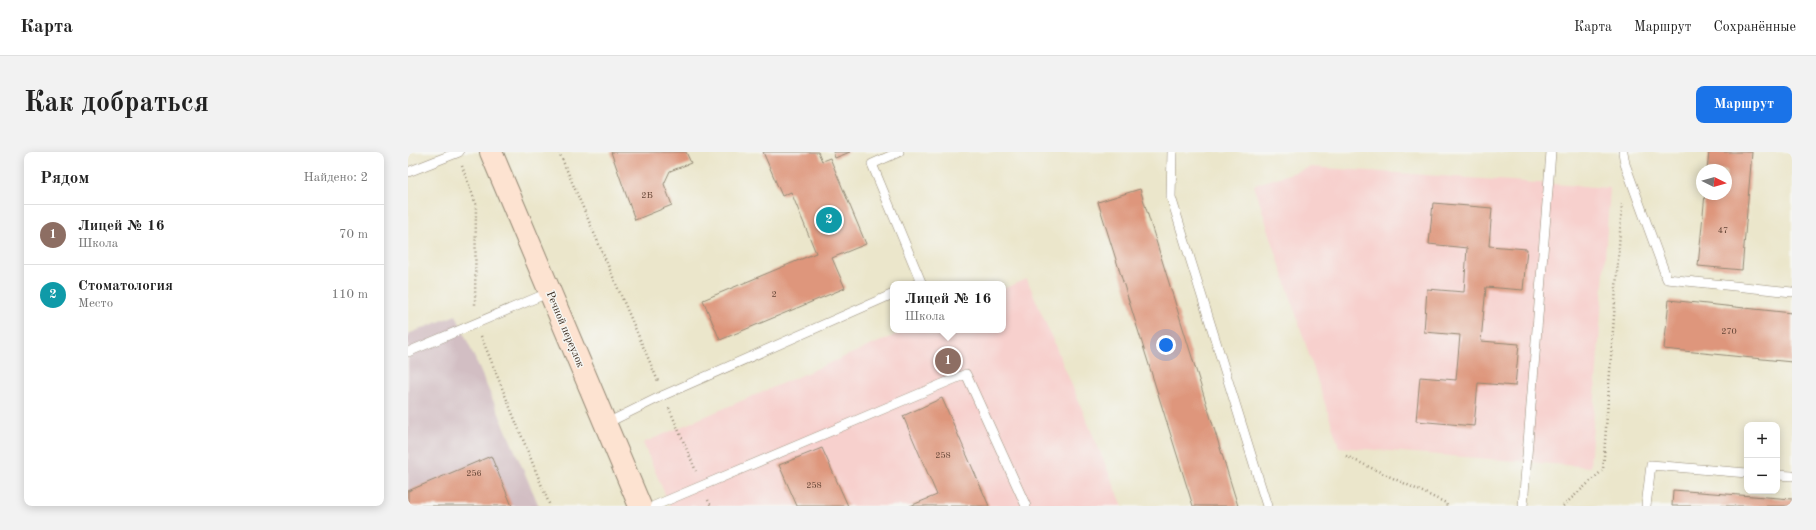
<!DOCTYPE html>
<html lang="ru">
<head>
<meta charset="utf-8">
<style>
  body { margin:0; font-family:"Old Standard TT",serif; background:#f2f2f2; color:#222 }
  .controls { position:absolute; right:12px; bottom:12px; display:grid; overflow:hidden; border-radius:8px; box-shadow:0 2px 10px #0003 }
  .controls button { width:36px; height:36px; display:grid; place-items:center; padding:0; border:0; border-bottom:1px solid #e0e0e0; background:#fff; color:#222; font:20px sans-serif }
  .compass { position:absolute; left:1288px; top:12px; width:36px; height:36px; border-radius:50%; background:#fff; box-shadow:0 2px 10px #0003; rotate:95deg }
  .you { position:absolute; left:758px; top:193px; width:14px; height:14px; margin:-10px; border:3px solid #fff; border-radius:50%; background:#1a73e8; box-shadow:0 0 0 6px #1a73e833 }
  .badge { display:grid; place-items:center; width:26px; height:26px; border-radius:50%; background:#1a73e8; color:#fff; font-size:13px; font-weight:700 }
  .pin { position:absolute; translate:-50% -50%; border:2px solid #fff; box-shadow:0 1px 4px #0006 }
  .popup { position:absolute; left:482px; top:129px; width:116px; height:52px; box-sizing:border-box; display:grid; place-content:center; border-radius:8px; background:#fff; filter:drop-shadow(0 1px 3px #0005); font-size:13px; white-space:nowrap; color:#767676 }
  .popup b { font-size:15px; color:#222 }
  .popup::after { content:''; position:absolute; left:50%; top:100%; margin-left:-8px; border:8px solid transparent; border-top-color:#fff }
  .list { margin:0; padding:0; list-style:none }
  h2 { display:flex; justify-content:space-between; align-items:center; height:52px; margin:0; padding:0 16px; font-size:17px }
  h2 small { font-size:13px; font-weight:400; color:#767676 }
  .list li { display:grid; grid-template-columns:26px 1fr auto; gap:12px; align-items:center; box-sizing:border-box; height:60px; padding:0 16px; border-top:1px solid #e0e0e0 }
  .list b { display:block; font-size:15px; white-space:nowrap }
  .list p { margin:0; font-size:13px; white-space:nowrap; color:#767676 }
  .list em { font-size:13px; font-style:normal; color:#767676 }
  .map { position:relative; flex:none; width:1384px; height:354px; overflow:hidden; border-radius:8px }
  header { display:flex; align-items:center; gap:24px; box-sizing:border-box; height:56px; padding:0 20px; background:#fff; border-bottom:1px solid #e0e0e0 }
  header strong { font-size:19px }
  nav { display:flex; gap:22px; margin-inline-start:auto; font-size:14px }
  .intro { display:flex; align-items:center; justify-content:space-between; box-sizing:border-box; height:96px; padding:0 24px }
  h1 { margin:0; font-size:28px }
  .button { padding:10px 18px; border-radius:8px; background:#1a73e8; color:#fff; font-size:14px; font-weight:700 }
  main { display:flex; gap:24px; padding:0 24px }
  aside { flex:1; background:#fff; border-radius:8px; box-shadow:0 2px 10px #0003 }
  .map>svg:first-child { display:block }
  .built { fill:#f7d0cd }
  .industrial { fill:#d2bec3 }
  .building { fill:#de967c }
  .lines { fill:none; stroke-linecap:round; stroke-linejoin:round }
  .service-casing { stroke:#938874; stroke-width:10 }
  .secondary-casing { stroke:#938874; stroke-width:24 }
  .path { stroke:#938874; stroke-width:2.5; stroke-dasharray:1 3; stroke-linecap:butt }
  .service { stroke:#fff; stroke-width:9 }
  .secondary { stroke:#fde3d1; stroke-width:22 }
  .labels { text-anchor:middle; stroke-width:3; stroke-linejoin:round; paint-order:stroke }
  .number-label { font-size:9px; fill:#644536 }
  .street-label { font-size:11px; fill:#3b2a1e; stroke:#f6f6f2 }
</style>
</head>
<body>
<header>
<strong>Карта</strong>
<nav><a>Карта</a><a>Маршрут</a><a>Сохранённые</a></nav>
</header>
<div class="intro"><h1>Как добраться</h1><a class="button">Маршрут</a></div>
<main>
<aside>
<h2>Рядом<small>Найдено: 2</small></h2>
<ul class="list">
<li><span class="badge" style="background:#8d6e63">1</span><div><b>Лицей № 16</b><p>Школа</p></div><em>70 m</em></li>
<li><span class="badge" style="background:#0f9aa8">2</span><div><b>Стоматология</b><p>Место</p></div><em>110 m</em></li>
</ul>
</aside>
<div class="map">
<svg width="1384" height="354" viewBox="0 0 1384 354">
  <rect width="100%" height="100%" fill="#f6f6f2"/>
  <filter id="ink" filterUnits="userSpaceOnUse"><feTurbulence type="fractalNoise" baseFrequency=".025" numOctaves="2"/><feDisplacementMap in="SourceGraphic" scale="8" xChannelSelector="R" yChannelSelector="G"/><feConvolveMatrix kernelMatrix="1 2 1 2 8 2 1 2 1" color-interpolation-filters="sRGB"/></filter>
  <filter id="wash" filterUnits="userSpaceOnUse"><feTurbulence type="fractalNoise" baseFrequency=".012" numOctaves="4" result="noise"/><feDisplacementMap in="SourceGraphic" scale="16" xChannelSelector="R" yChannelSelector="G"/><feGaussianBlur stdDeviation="0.9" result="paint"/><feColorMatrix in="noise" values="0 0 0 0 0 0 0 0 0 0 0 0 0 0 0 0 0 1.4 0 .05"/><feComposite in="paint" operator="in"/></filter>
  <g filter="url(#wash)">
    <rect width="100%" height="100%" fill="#ebe6cb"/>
    <path class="built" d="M903,15L1202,36L1182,315L931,295L846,33Z
      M619,127L715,354H262L235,291L499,178H595V137Z"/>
    <path class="industrial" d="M48,163L131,354H0V182Z"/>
    <g id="blocks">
      <path class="building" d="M203,0H278L283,11L262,19L256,32L264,53L227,68Z
        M355,0H410L414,9L422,6L458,92L424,106L437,136L312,188L295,148L408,101L383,40L374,44Z
        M425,0H442L427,6Z
        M1301,0H1344L1334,118L1290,114L1297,42H1318V18H1299Z
        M732,37L830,354H785L690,50Z
        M1025,51L1084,56L1081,94L1119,97L1115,138L1078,135L1073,189L1111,192L1107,234L1070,231L1066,274L1008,269L1012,225L1048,228L1052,183L1016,180L1019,137L1056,140L1059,96L1021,92Z
        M1261,148L1384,161V210L1256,197Z
        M534,246L581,354H502L529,343L495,264Z
        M414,296L440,354H389L371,313Z
        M83,304L104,354H0V339Z
        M1265,338L1384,347V354H1264Z"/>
    </g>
  </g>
  <g filter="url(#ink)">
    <use href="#blocks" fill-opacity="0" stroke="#938874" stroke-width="1"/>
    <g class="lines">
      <g class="service-casing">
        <path id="service" d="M491,0L464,12L513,130L508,132
          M764,0L763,45L859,354
          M1215,0L1217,12L1259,127L1384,140
          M0,20L51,0
          M0,200L142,140
          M197,272L256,243L485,142
          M1369,323L1384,324
          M246,354L558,222L618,354
          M1115,354L1143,0
          M1238,354L1243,313L1339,321"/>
      </g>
      <g class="secondary-casing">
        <path id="secondary" d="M83,0L232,354"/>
      </g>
      <path class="path" d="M151,0L250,229
        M54,14L68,52L67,154
        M73,184L142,354
        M261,256L288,319
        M938,304L1038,351L1039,354
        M300,348L303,354
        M1155,354L1195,318L1214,52"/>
      <use href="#service" class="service"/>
      <use href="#secondary" class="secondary"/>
    </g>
  </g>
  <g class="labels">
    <g class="number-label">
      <text x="239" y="46">2Б</text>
      <text x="1315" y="81">47</text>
      <text x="366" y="145">2</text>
      <text x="1321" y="182">270</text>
      <text x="535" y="306">258</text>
      <text x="66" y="324">256</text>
      <text x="406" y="336">258</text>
    </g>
    <g class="street-label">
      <text transform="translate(158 177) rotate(67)" y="4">Речной переулок</text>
    </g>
  </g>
</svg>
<div class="controls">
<button>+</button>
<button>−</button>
</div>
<svg class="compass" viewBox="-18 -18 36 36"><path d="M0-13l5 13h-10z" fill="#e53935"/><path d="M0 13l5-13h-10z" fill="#767676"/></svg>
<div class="you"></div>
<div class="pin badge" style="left:540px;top:209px;background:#8d6e63">1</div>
<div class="popup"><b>Лицей № 16</b>Школа</div>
<div class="pin badge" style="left:421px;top:68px;background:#0f9aa8">2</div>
</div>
</main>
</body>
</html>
